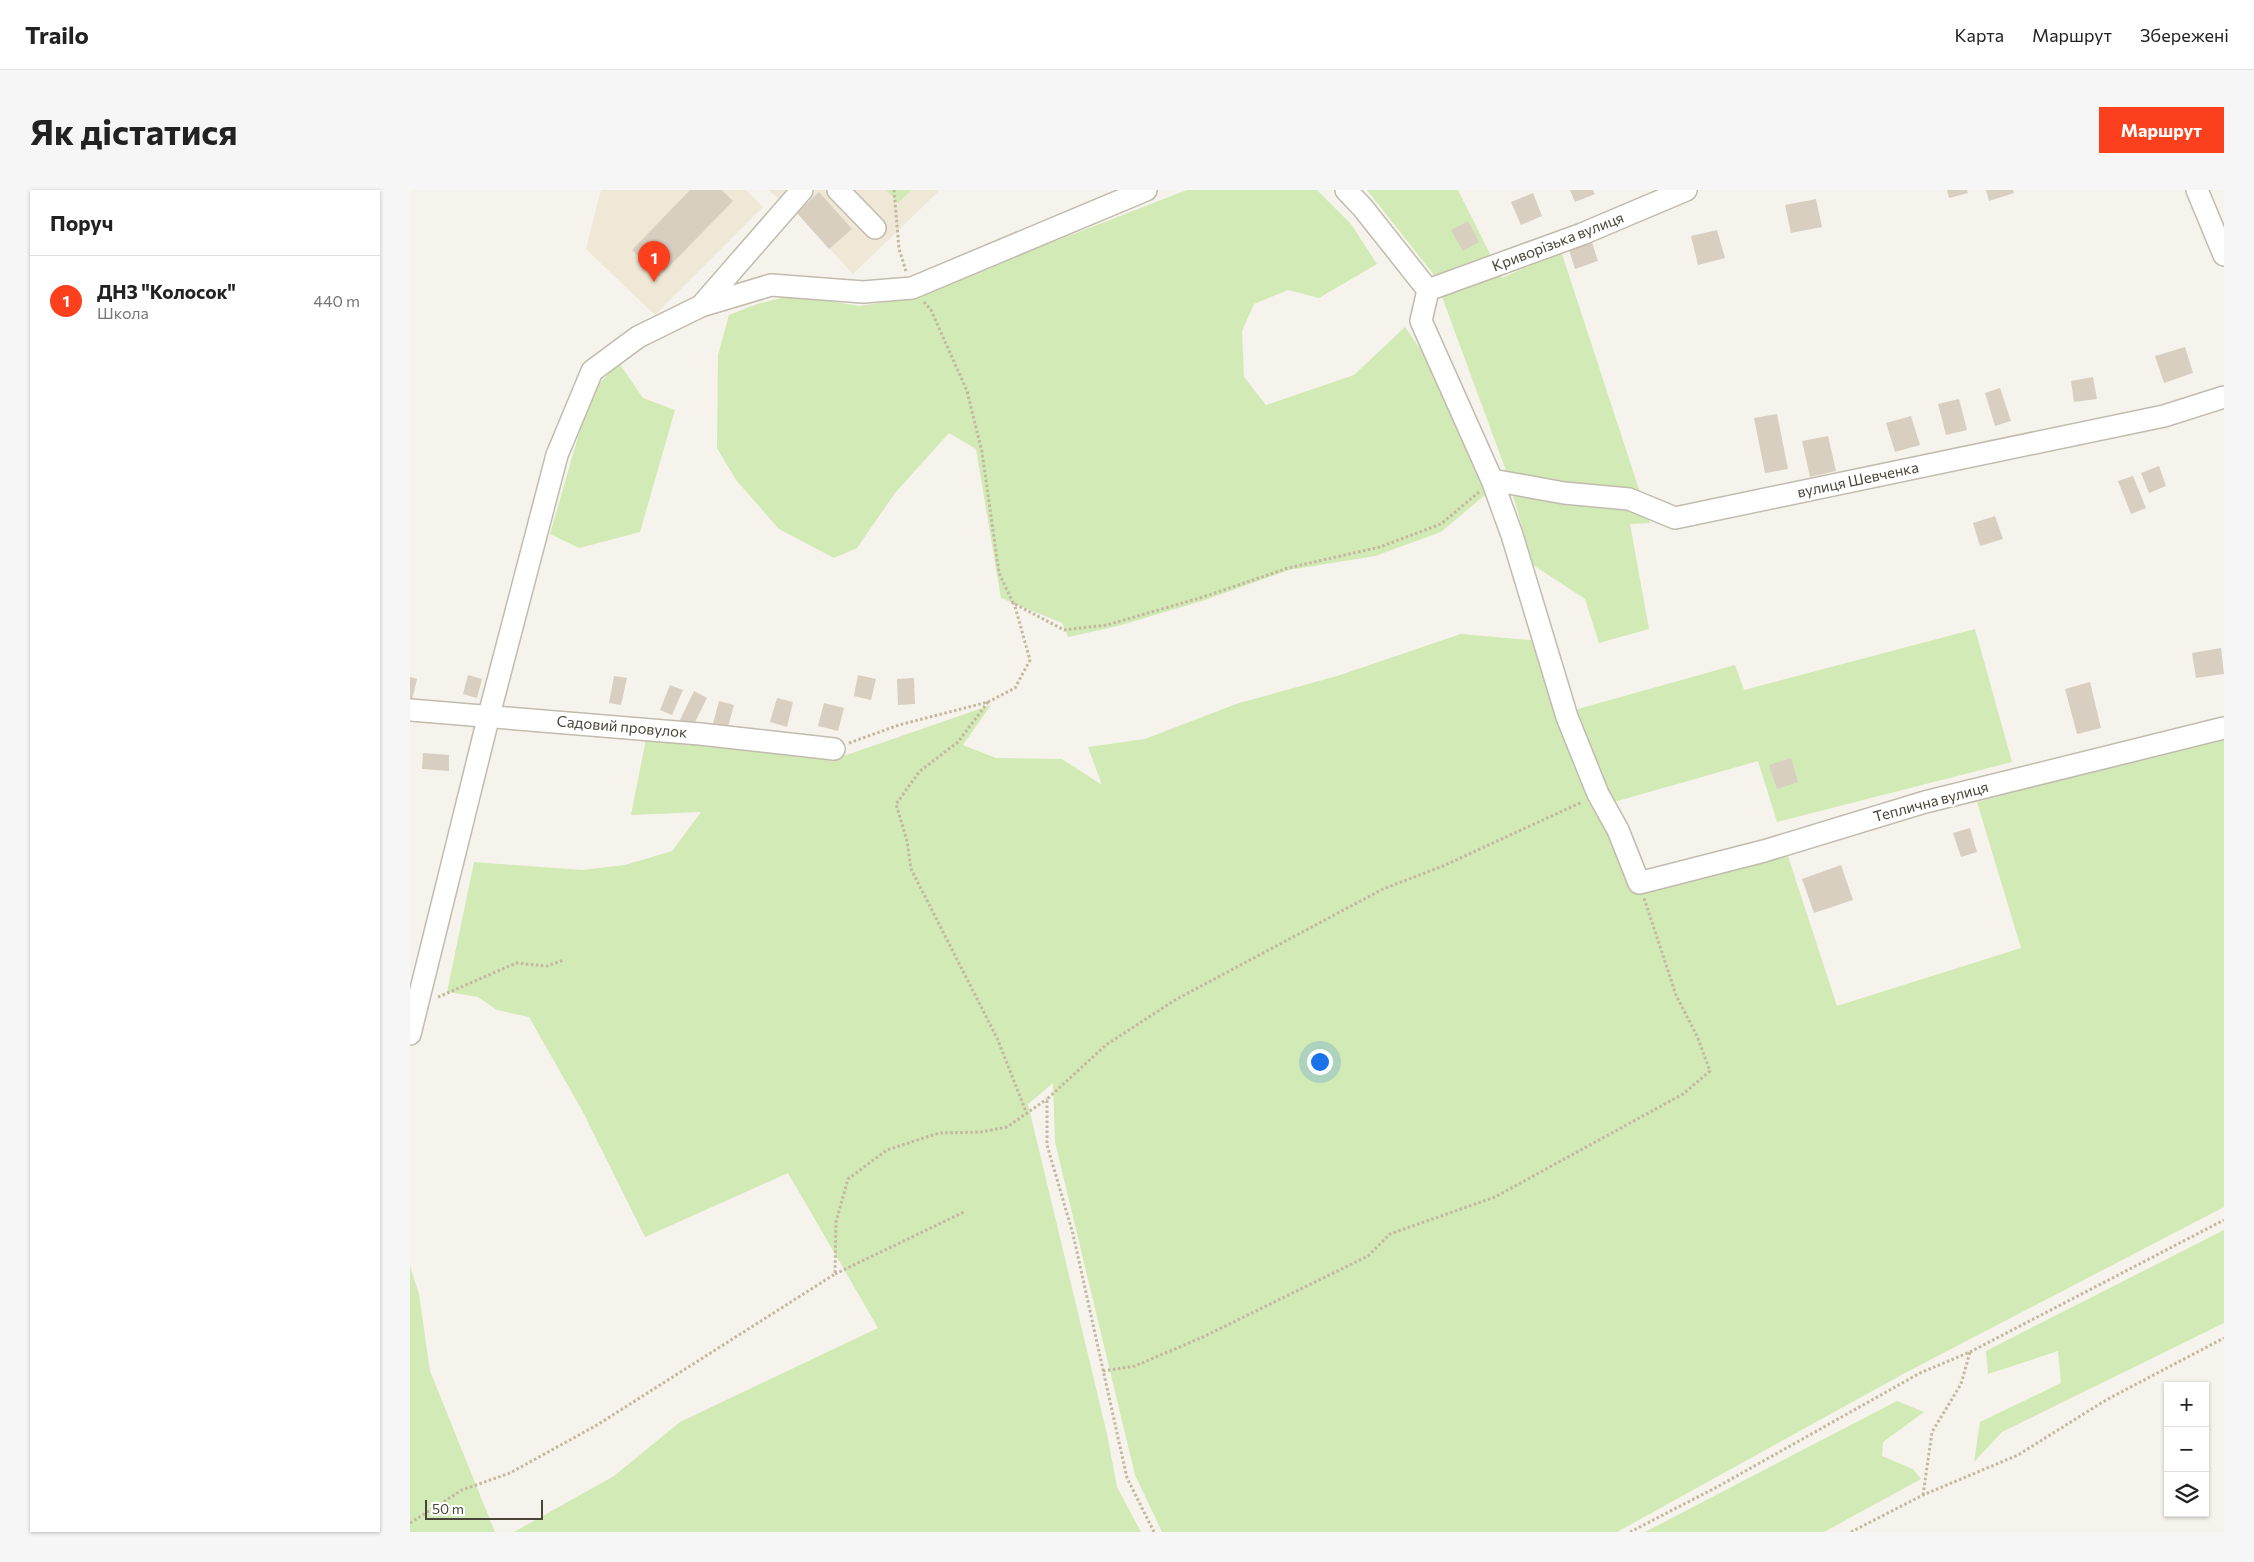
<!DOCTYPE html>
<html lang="uk">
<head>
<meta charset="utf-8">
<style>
  body { margin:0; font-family:Commissioner,sans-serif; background:#f6f6f6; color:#222 }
  .controls { position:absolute; right:15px; bottom:15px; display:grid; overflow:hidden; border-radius:0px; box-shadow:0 1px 4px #0004 }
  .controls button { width:45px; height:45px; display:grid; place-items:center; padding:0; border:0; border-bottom:1px solid #e0e0e0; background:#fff; color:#222; font:25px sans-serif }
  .scale { position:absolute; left:15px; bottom:12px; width:118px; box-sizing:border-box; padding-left:5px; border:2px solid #4b4439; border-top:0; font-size:14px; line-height:18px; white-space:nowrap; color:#4b4439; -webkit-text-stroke:4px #fff; paint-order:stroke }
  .you { position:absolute; left:909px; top:871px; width:18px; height:18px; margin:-12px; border:4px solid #fff; border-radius:50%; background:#1a73e8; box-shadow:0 0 0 8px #1a73e833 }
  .badge { display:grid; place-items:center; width:32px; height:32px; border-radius:50%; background:#fc3f1d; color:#fff; font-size:16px; font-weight:700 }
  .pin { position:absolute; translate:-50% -41px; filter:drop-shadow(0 1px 2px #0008) }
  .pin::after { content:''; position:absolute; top:26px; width:18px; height:15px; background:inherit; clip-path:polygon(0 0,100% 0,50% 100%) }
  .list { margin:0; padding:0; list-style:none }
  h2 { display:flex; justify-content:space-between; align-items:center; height:65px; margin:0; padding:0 20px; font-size:21px }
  h2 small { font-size:16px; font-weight:400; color:#767676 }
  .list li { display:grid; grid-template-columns:32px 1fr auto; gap:15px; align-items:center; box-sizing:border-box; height:90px; padding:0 20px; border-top:1px solid #e0e0e0 }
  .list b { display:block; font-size:19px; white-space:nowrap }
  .list p { margin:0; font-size:16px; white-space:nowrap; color:#767676 }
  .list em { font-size:16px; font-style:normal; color:#767676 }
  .icon { flex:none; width:28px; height:28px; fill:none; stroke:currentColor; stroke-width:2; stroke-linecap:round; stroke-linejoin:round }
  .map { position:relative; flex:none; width:1814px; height:1342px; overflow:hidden; border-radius:0px }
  header { display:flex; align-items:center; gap:30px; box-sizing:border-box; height:70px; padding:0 25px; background:#fff; border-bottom:1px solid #e0e0e0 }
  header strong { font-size:24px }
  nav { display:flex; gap:28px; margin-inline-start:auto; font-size:18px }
  .intro { display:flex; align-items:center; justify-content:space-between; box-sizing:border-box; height:120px; padding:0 30px }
  h1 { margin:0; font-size:35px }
  .button { padding:12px 22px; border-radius:0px; background:#fc3f1d; color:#fff; font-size:18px; font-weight:700 }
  main { display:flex; gap:30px; padding:0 30px }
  aside { flex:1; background:#fff; border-radius:0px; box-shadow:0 1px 4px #0004 }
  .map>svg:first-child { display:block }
  .education { fill:#efe8d6 }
  .green { fill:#d2eab5 }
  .building { fill:#d8cfc1 }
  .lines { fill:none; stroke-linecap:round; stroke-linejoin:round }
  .minor-casing { stroke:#c2bbae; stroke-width:24 }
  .path { stroke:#c4b79f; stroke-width:3; stroke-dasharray:2.5 2.5; stroke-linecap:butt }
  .minor { stroke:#fff; stroke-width:21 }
  .labels { text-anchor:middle; stroke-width:5; stroke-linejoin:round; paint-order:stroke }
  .street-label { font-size:15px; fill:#4b4439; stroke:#fff }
</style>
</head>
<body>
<header>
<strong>Trailo</strong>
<nav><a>Карта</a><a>Маршрут</a><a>Збережені</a></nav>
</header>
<div class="intro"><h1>Як дістатися</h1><a class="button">Маршрут</a></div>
<main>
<aside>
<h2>Поруч<small></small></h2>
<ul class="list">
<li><span class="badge">1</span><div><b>ДНЗ &quot;Колосок&quot;</b><p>Школа</p></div><em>440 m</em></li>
</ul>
</aside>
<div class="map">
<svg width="1814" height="1342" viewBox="0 0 1814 1342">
  <rect width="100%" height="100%" fill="#f6f3ec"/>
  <path class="education" d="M191,0H336L353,17L245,125L176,59Z
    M358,0H530L443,84L387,23Z"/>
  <path class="green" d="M476,0H502L488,13Z
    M777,0H907L941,34L967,74L909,108L878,100L844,114L832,141L834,187L856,215L944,185L995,137L1028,185L1081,300L1031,342L965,366L879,380L795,410L708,436L658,447L652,433L591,408L566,259L539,243L485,303L447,358L424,368L369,339L326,290L307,258L308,165L319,125L347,114L384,105L449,116L496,109Z
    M957,0H1048L1092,88L1151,61L1240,333L1220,334L1239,439L1189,453L1175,409L1123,375L1095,278L1024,85Z
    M209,173L233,208L265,220L230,342L169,358L140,344L181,202Z
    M1565,439L1602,572L1367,632L1348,571L1204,612L1242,700L1378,666L1427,816L1611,758L1567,612L1814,548V1017L1495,1183L1207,1342H752L725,1285L645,952L643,893L618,914L697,1244L707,1297L731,1342H104L204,1286L270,1232L468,1138L378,983L235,1047L173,922L119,827L87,820L68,807L37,802L64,672L172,680L215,675L262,661L291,622L221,625L236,549L422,570L581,515L553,555L586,568L652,569L692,595L678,557L735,549L826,514L927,486L1051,444L1130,451L1150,524L1325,475L1334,500Z
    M1814,1040V1133L1592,1242L1564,1272L1570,1232L1651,1193L1648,1161L1578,1184L1576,1161Z
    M0,1076L9,1104L20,1181L85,1342H0Z
    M1487,1211L1514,1222L1473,1252L1472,1266L1503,1279L1511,1289L1414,1342H1235Z"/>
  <path class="building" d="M280,0H312L323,11L249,87L222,60Z
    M1160,0H1183L1185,4L1165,12Z
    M1537,0H1557L1558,3L1539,8Z
    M1576,0H1603L1604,3L1579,11Z
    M409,2L442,39L419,59L387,23Z
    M1123,3L1132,26L1111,35L1101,12Z
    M1406,9L1412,37L1381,43L1375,15Z
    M1058,31L1069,52L1053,61L1041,40Z
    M1307,40L1315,68L1288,75L1281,46Z
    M1181,49L1188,71L1165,79L1158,57Z
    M1775,157L1783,183L1754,193L1745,166Z
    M1683,187L1687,209L1664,212L1661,191Z
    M1590,198L1601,231L1585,236L1575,203Z
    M1549,209L1557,240L1536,245L1528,214Z
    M1367,224L1378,279L1355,283L1344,228Z
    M1501,226L1510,255L1485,262L1476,233Z
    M1418,246L1426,281L1400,287L1392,251Z
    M1749,276L1756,296L1739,303L1731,283Z
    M1723,286L1736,318L1721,324L1708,291Z
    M1585,326L1593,349L1570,356L1563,333Z
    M1811,458L1814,484L1786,488L1782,463Z
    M58,485L72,489L67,508L53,504Z
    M448,485L466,489L461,510L444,506Z
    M204,486L217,488L211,515L199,513Z
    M0,487L7,489L2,510L0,509Z
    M504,488L505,514L488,515L487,489Z
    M1680,492L1691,538L1667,544L1655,499Z
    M260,495L273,500L262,525L250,520Z
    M284,501L297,508L283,536L270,530Z
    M367,508L383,512L377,537L360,532Z
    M309,511L324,515L318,537L303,534Z
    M414,513L434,518L428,541L408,536Z
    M13,563L39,565V581L12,579Z
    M1381,568L1388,592L1367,599L1359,575Z
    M1560,638L1567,662L1551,667L1543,643Z
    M1431,675L1443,710L1404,723L1392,689Z"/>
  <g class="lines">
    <g class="minor-casing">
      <path id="minor" d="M428,0L465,38
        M936,0L953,18L1018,100
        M1787,0L1814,65
        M1018,100L1011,131L1082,290L1102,345L1157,527L1188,604L1208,640L1229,693L1354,661L1515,612L1814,538
        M1018,100L1172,44L1276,0
        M291,116L392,0
        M1082,290L1154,303L1219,309L1265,328L1754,226L1814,207
        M0,520L290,544L424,559
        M0,844L79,525L147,265L182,181L228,147L291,116L361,95L453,102L502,98L736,0"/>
    </g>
    <path class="path" d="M484,0L489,59L496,81
      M514,112L521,120L557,201L572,262L589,383L603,413L654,440L697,435L793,407L878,378L970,357L1031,334L1069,302
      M578,512L548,552L510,581L486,614L497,651L501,679L587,848L617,924
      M439,553L489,535L578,512L605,498L620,470L604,413
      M28,807L106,773L137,776L154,770
      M425,1084L554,1022
      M693,1181L725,1176L793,1147L958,1066L980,1044L1085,1007L1273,904L1300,881L1287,846L1266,805L1234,708
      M1513,1305L1522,1242L1551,1194L1560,1162
      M0,1333L52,1300L100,1283L187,1235L425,1084L426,1032L438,989L477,960L529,943L571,942L597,937L637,909
      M744,1342L717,1288L663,1044L637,955V909L696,855L765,810L973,699L1033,676L1172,612
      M1220,1342L1307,1297L1510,1183L1560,1162L1814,1030
      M1441,1342L1513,1305L1608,1265L1696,1210L1814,1148"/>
    <use href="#minor" class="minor"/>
  </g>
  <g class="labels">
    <g class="street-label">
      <text transform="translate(1148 52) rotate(-21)" y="5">Криворізька вулиця</text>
      <text transform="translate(1448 290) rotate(-12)" y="5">вулиця Шевченка</text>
      <text transform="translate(212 537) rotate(5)" y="5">Садовий провулок</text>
      <text transform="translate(1521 612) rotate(-15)" y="5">Теплична вулиця</text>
    </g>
  </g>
</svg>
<div class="controls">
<button>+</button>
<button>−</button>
<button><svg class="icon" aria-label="layers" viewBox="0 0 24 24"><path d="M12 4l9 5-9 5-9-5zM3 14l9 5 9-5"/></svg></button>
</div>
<div class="scale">50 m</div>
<div class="you"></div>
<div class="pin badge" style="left:244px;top:92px">1</div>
</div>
</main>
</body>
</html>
